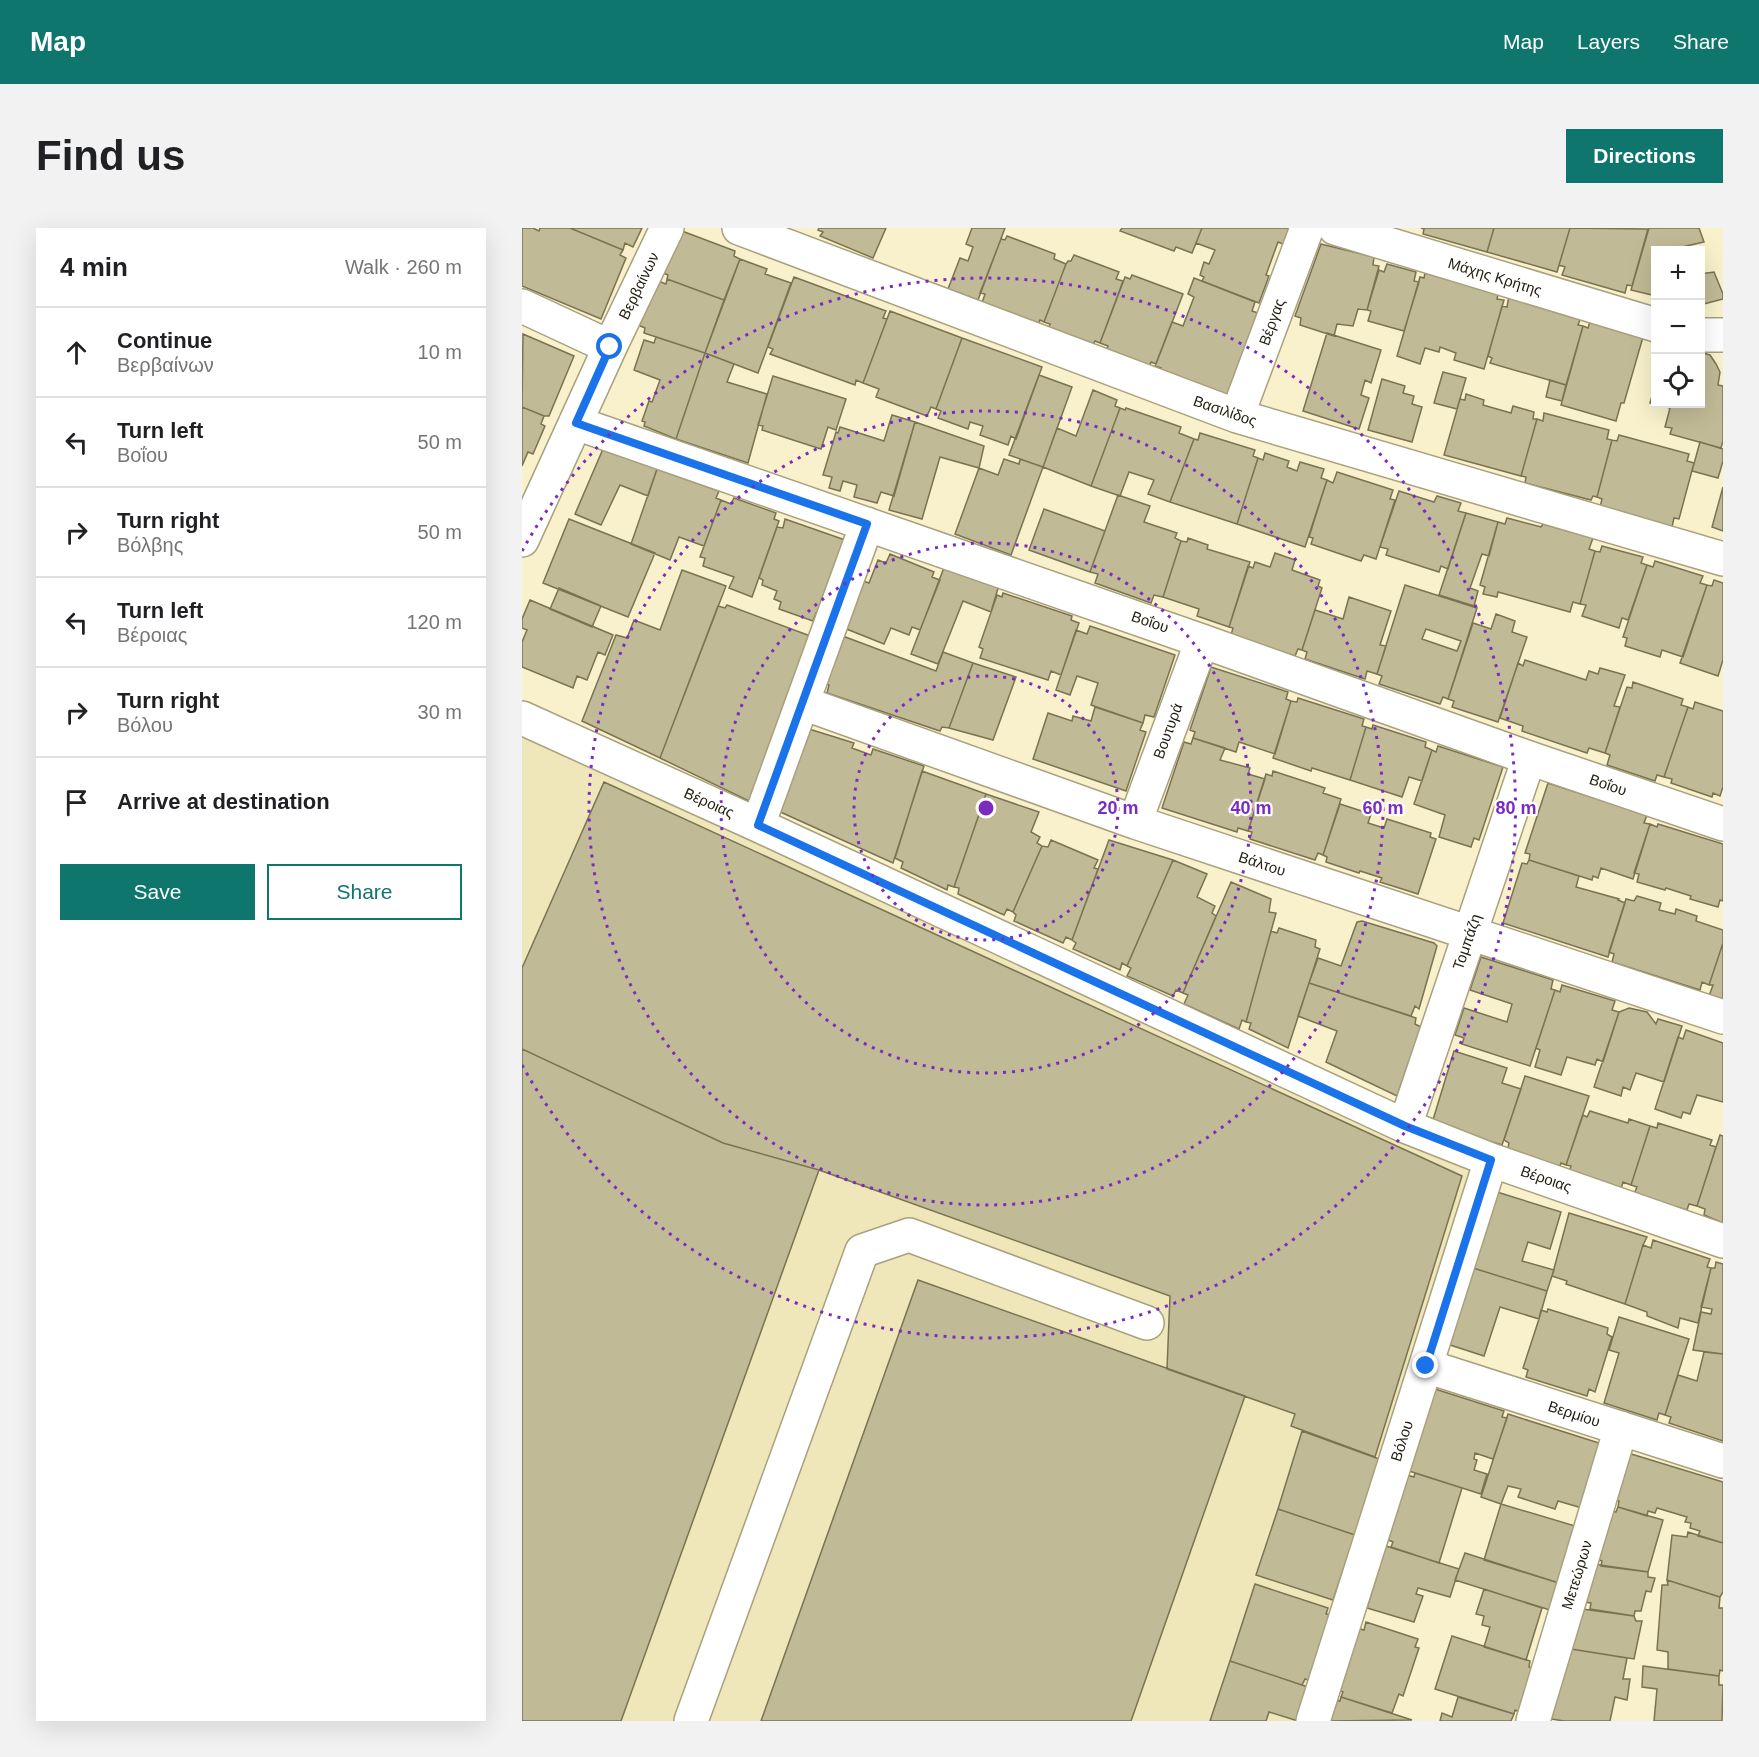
<!DOCTYPE html>
<html lang="en">
<head>
<meta charset="utf-8">
<style>
  body { margin:0; font-family:Arial,sans-serif; background:#f2f2f2; color:#202124 }
  .controls { position:absolute; right:18px; top:18px; display:grid; overflow:hidden; border-radius:0px; box-shadow:0 6px 24px #0002 }
  .controls button { width:54px; height:54px; display:grid; place-items:center; padding:0; border:0; border-bottom:2px solid #e0e0e0; background:#fff; color:#202124; font:30px sans-serif }
  .stop { position:absolute; width:18px; height:18px; margin:-14px; border:4px solid #1a73e8; border-radius:50%; background:#fff }
  .stop.end { background:#1a73e8; border-color:#fff; box-shadow:0 2px 6px #0008 }
  .list { margin:0; padding:0; list-style:none }
  h2 { display:flex; justify-content:space-between; align-items:center; height:78px; margin:0; padding:0 24px; font-size:26px }
  h2 small { font-size:20px; font-weight:400; color:#757577 }
  .list li { display:grid; grid-template-columns:39px 1fr auto; gap:18px; align-items:center; box-sizing:border-box; height:90px; padding:0 24px; border-top:2px solid #e0e0e0 }
  .list b { display:block; font-size:22px; white-space:nowrap }
  .list p { margin:0; font-size:20px; white-space:nowrap; color:#757577 }
  .list em { font-size:20px; font-style:normal; color:#757577 }
  .actions { display:flex; gap:12px; padding:18px 24px }
  .actions a { flex:1; padding:14px 0; border:2px solid #0f766e; border-radius:0px; text-align:center; font-size:21px; color:#0f766e }
  .actions .main { background:#0f766e; color:#fff }
  .icon { flex:none; width:33px; height:33px; fill:none; stroke:currentColor; stroke-width:2; stroke-linecap:round; stroke-linejoin:round }
  .map { position:relative; flex:none; width:1201px; height:1493px; overflow:hidden; border-radius:0px }
  header { display:flex; align-items:center; gap:36px; box-sizing:border-box; height:84px; padding:0 30px; background:#0f766e; color:#fff }
  header strong { font-size:28px }
  nav { display:flex; gap:33px; margin-inline-start:auto; font-size:21px }
  .intro { display:flex; align-items:center; justify-content:space-between; box-sizing:border-box; height:144px; padding:0 36px }
  h1 { margin:0; font-size:42px }
  .button { padding:15px 27px; border-radius:0px; background:#0f766e; color:#fff; font-size:21px; font-weight:700 }
  main { display:flex; gap:36px; padding:0 36px }
  aside { flex:1; background:#fff; border-radius:0px; box-shadow:0 6px 24px #0002 }
  .map>svg:first-child { display:block }
  .built { fill:#efe6b9 }
  .building { fill:#c1ba96; stroke:#7a7351; stroke-width:1.5; fill-rule:evenodd }
  .lines { fill:none; stroke-linecap:round; stroke-linejoin:round }
  .minor-casing { stroke:#a8a17e; stroke-width:36 }
  .minor { stroke:#fff; stroke-width:33 }
  .route { stroke:#1a73e8; stroke-width:8 }
  .ring { fill:none; stroke:#7b2cbf; stroke-width:3; stroke-dasharray:3 6 }
  .labels { text-anchor:middle; stroke-width:4.5; stroke-linejoin:round; paint-order:stroke }
  .street-label { font-size:15px; fill:#211e11; stroke:#fff }
  .centre { fill:#7b2cbf; stroke:#fff; stroke-width:3 }
  .ring-label { font-size:18px; text-anchor:middle; font-weight:bold; fill:#7b2cbf; stroke:#fff; stroke-width:4.5; stroke-linejoin:round; paint-order:stroke }
</style>
</head>
<body>
<header>
<strong>Map</strong>
<nav><a>Map</a><a>Layers</a><a>Share</a></nav>
</header>
<div class="intro"><h1>Find us</h1><a class="button">Directions</a></div>
<main>
<aside>
<h2>4 min<small>Walk · 260 m</small></h2>
<ul class="list">
<li><svg class="icon" aria-label="ahead" viewBox="0 0 24 24"><path d="M12 20V5M6 11l6-6 6 6"/></svg><div><b>Continue</b><p>Βερβαίνων</p></div><em>10 m</em></li>
<li><svg class="icon" aria-label="left" viewBox="0 0 24 24"><path d="M17 20v-9H6M10 6l-5 5 5 5"/></svg><div><b>Turn left</b><p>Βοΐου</p></div><em>50 m</em></li>
<li><svg class="icon" aria-label="right" viewBox="0 0 24 24"><path d="M7 20v-9h11M14 6l5 5-5 5"/></svg><div><b>Turn right</b><p>Βόλβης</p></div><em>50 m</em></li>
<li><svg class="icon" aria-label="left" viewBox="0 0 24 24"><path d="M17 20v-9H6M10 6l-5 5 5 5"/></svg><div><b>Turn left</b><p>Βέροιας</p></div><em>120 m</em></li>
<li><svg class="icon" aria-label="right" viewBox="0 0 24 24"><path d="M7 20v-9h11M14 6l5 5-5 5"/></svg><div><b>Turn right</b><p>Βόλου</p></div><em>30 m</em></li>
<li><svg class="icon" aria-label="arrive" viewBox="0 0 24 24"><path d="M6 21V4h12l-3 4 3 4H6"/></svg><div><b>Arrive at destination</b></div></li>
</ul>
<div class="actions"><a class="main">Save</a><a>Share</a></div>
</aside>
<div class="map">
<svg width="1201" height="1493" viewBox="0 0 1201 1493">
  <rect width="100%" height="100%" fill="#f8f1cb"/>
  <path class="built" d="M0,504L951,942L780,1493H0Z"/>
  <path class="building" d="M0,0H11L17,3L18,0H48L101,22L98,27L104,30L79,91L0,58Z
    M48,0H120L111,19L103,15L101,22Z
    M297,0H364L351,30L298,8L301,4L296,2Z
    M450,0H483L456,72L426,61L438,30L446,33L451,19L444,16Z
    M600,0H680L670,25L654,19L652,23L598,3Z
    M680,0H767L761,16L756,14L744,47L747,48L737,75L680,53L682,49L678,47L682,34L687,36L693,22L674,15Z
    M899,0H972L965,24L901,6L902,1Z
    M972,0H1048L1035,44L965,24Z
    M1048,0L1126,1L1110,58L1105,57L1103,65L1040,47L1043,39L1037,37Z
    M1127,0H1177L1182,14L1160,19L1154,22H1134V68L1109,62Z
    M160,3L213,23L212,28L218,31L202,72L145,51L146,47L141,45Z
    M485,8L533,26L532,31L544,36L522,94L518,92L516,96L460,75L463,66L458,65L479,11L483,12Z
    M799,16L852,29L851,37L857,38L845,82L836,81L831,98L815,96L812,108L778,97L779,90L773,88Z
    M552,27L597,44L594,51L601,53L578,115L573,113L570,119L526,103L528,96L522,94L544,36L546,33H549Z
    M218,31L245,41L243,46L269,55L236,145L183,125Z
    M865,36L894,44L892,53L897,54L882,103L846,93L849,83L845,82L857,42L862,44Z
    M1192,44L1201,66V71L1178,77V46Z
    M903,45L976,66L975,71L982,72L962,141L932,132L934,125L918,119L917,124L903,120L898,136L875,128L898,49L902,50Z
    M610,47L661,66L634,136L629,134L626,141L583,125L586,118L578,115L603,49L608,51Z
    M272,49L364,83L361,90L365,91L341,155L334,152L333,157L248,126L251,121L246,119Z
    M672,50L733,74L730,83L739,86L705,174L636,148L639,140L633,138L650,94L661,98L672,69L666,66Z
    M145,51L202,72L183,125L122,105L123,100L116,97L136,53L144,56Z
    M987,68L1059,89L1056,97L1061,98L1044,157L968,135L970,130L966,128L980,78L985,79Z
    M368,83L440,110L414,181L409,179L405,188L354,169L357,161L341,155Z
    M1068,94L1121,109L1102,175H1099L1094,193L1039,177L1061,98L1066,100Z
    M805,105L859,122L849,155L843,152L839,167L847,170L837,201L781,183Z
    M1,106L52,128L27,188H22L0,179Z
    M134,109L183,125L154,211L122,198L123,194L120,193L127,173L130,174L138,152L112,142L122,112L132,115Z
    M440,110L520,139L494,211L489,208L486,217L458,207L461,198L448,194L446,201L416,190L419,183L414,181Z
    M1178,124L1188,127L1194,136L1198,144L1196,157L1201,158V213L1199,220L1148,206L1150,200L1143,199L1148,180L1128,175L1134,154V176H1178Z
    M183,125L212,136L205,154L245,166L226,235L154,211Z
    M921,144L944,150L935,181L912,175Z
    M517,147L550,159L521,239L487,227Z
    M251,148L324,171L314,202L306,199L299,221L240,202L241,198L236,197Z
    M860,151L883,158L881,165L892,168L890,176L900,179L890,214L846,202Z
    M1028,152L1044,157L1040,173L1024,169Z
    M571,162L595,172L593,178L598,180L569,258L521,239L535,200L554,208Z
    M944,166L962,172L961,177L989,185L991,178L1012,184L1011,191H1015L999,248L922,227L938,171L943,172Z
    M0,179L22,188L19,196L23,198L11,226L6,224L0,238Z
    M598,180L603,182L604,180L659,199L657,205L672,211L648,274L626,266L632,252L607,244L598,268L569,258Z
    M1022,185L1087,202L1085,211L1090,212L1075,269L1071,268L1069,272L1003,255L1004,249L999,248L1015,191L1021,193Z
    M370,187L393,194L372,268L359,264L355,275L332,269L335,257L321,253L318,263L307,260L310,249L301,247L314,204L316,205L318,199L362,213Z
    M393,194L462,218L457,240L418,229L400,291L367,282Z
    M678,205L733,222L731,228L736,230L715,296L648,274L672,211L676,212Z
    M1097,207L1167,226L1165,233L1172,235L1157,291L1152,290L1150,299L1078,279L1080,271L1075,269L1090,212L1095,213Z
    M1178,214L1201,221V233L1196,250L1170,243Z
    M81,221L135,241L126,268L98,257L79,297L53,286Z
    M743,225L767,233L765,239L775,243L778,234L802,241L799,250L805,252L783,319L715,296L736,230L741,232Z
    M482,231L497,236L498,231L521,239L489,327L433,306L457,240L476,247Z
    M135,241L197,263L194,270L199,272L182,318L157,309L148,332L109,316Z
    M815,244L871,262L868,271L873,272L854,331L842,327L839,333L789,316L791,310L787,309L805,252L811,255Z
    M1201,259V303L1190,299Z
    M877,263L912,274L915,268L939,275L936,283L944,285L926,341L919,338L917,344L864,327L866,321L858,319Z
    M596,267L628,278L622,294L655,305L653,310L659,313L641,369L632,367L629,375L573,355L576,346L568,344Z
    M212,270L254,285L252,291L257,293L230,369L207,360L212,349L181,338L183,330L178,329L199,272L209,276Z
    M522,281L583,303L568,344L507,322Z
    M944,285L976,294L967,328L960,326L948,360L956,363L952,378L917,367Z
    M985,290L1019,299L1021,296L1071,310L1067,321L1073,323L1058,376L1051,374L1048,384L976,364L975,369L961,366L963,359L958,357L976,294L983,296Z
    M47,291L133,325L106,389L21,355Z
    M263,291L326,313L299,388L294,385L291,393L257,381L259,374L252,371L255,363L240,357L241,352L237,350L255,299L261,300Z
    M666,310L686,317L685,321L728,334L707,399L675,388L677,381L641,369L659,313L665,314Z
    M1080,318L1121,329L1119,335L1125,337L1106,392L1100,390L1097,400L1060,388L1064,377L1058,376L1073,323L1078,324Z
    M753,325L773,332L770,342L798,352L796,358L800,360L780,422L776,421L773,428L709,407L711,400L707,399L726,338L731,340L733,334L748,339Z
    M368,326L412,344L410,349L418,352L398,402L390,399L387,407L369,400L362,416L322,400L341,353L347,355L356,332L364,335Z
    M1133,333L1181,348L1178,355L1185,357L1161,429L1140,422L1138,429L1103,418L1105,410L1101,409L1125,337L1131,339Z
    M423,337L477,357L469,384L441,373L416,436L389,426Z
    M160,342L204,358L138,530L60,493L94,407L105,410L112,392L138,402Z
    M1192,352L1201,355V432L1196,448L1158,435L1185,357L1190,358Z
    M883,357L955,380L926,471L921,469L918,476L857,456L860,448L855,446ZM904,401L939,413L935,423L900,411Z
    M37,360L79,378L70,399L28,381Z
    M481,365L550,388L549,392L557,395L539,447L529,443L526,452L458,430L461,421L457,419L475,367L480,369Z
    M827,369L869,383L858,417L864,418L855,446L845,443L843,451L783,431L785,424L780,422L793,382L821,391Z
    M8,372L91,407L83,427L76,424L65,452L55,448L51,460L0,439V414L5,402L0,400V391Z
    M205,377L291,409L229,574L138,530L196,378L203,380Z
    M974,386L993,393L990,404L1005,409L976,494L930,479L932,473L926,471L951,395L969,401Z
    M568,398L653,427L632,489L623,487L621,495L569,477L576,455L555,448L548,467L534,462L554,402L565,406Z
    M318,407L414,443L421,424L451,435L427,500L420,499L418,503L305,465L307,457L301,455Z
    M1003,432L1064,452L1067,443L1076,446L1078,440L1103,447L1092,478L1098,479L1083,525L1067,520L1065,525L1000,503L1001,498L978,490L996,435L1001,438Z
    M451,435L494,449L471,512L427,500Z
    M689,439L766,464L764,471L769,473L753,526L717,514L714,524L671,510L673,504L668,502Z
    M1111,454L1161,471L1159,477L1166,479L1142,549L1135,547L1133,553L1085,537L1088,527L1083,525L1105,459L1110,460Z
    M776,470L842,491L840,498L844,499L828,552L790,540L789,543L751,530L769,473L775,474Z
    M1173,474L1201,483V559L1198,568L1191,565L1190,569L1149,555L1150,551L1142,549L1166,479L1171,481Z
    M573,479L621,495L618,502L624,504L604,563L511,531L526,485L550,493L551,488L569,493Z
    M851,497L904,514L903,519L910,522L900,553L887,549L880,569L828,552L844,499L850,501Z
    M287,501L332,515L330,520L349,527L351,521L402,538L371,635L254,582Z
    M671,510L703,520L698,532L728,540L726,546L743,551L726,603L716,600L715,604L640,580L662,514L669,516Z
    M916,518L981,539L957,612L952,610L949,619L917,609L923,587L892,576L910,522L914,524Z
    M400,543L464,566L432,659L426,657L425,662L379,640L381,634L373,630Z
    M751,543L803,560L801,565L819,571L801,627L796,625L793,632L728,611L730,604L726,603L744,546L750,548Z
    M82,554L940,948L853,1229L769,1198L773,1186L645,1141L648,1068L297,942L201,915L0,821V740Z
    M1026,555L1125,587L1122,595L1128,596L1111,651L1079,640L1076,650L1071,648L1070,652L1007,632L1008,626L1003,625Z
    M464,566L517,584L509,604L518,609L515,615L520,618L491,684L485,681L482,687L436,666L437,660L432,659Z
    M818,576L849,586L846,595L862,600L865,591L909,605L908,609L914,611L896,666L858,654L860,650L838,643L837,645L804,634L805,629L801,627Z
    M1128,596L1135,599L1136,596L1201,616V673L1198,672L1196,679L1168,671L1169,668L1144,660L1143,662L1115,654L1117,646L1112,645Z
    M529,612L576,632L572,640L576,641L550,712L544,709L541,715L492,693L494,687L491,684L520,618L526,619Z
    M587,612L651,632L605,738L600,735L598,742L551,721L554,715L550,712Z
    M651,632L685,646L675,669L693,678L690,685L694,688L661,765L654,762L651,768L605,748L609,740L605,738Z
    M1007,632L1057,648L1054,659L1097,671L1096,672L1103,675L1086,729L981,695L1000,635L1005,636Z
    M709,654L749,671L747,684L754,685L724,794L720,792L717,801L662,776L666,767L661,765Z
    M1115,668L1139,675L1137,682L1153,686L1154,681L1175,688L1174,693L1201,702V715L1187,757L1180,754L1178,762L1090,734L1092,726L1087,724L1104,671L1112,673Z
    M840,693L912,715L915,718L897,781L893,778L889,788L787,755L796,730L819,738L835,694Z
    M757,700L794,712L793,719L798,721L766,820L727,801L729,795L724,794L749,703L755,705Z
    M1201,715V772L1187,768L1191,757H1187Z
    M959,729L1031,752L1029,761L1033,762L1008,838L940,816L942,810L933,807L942,780L985,794L990,776L948,762Z
    M787,755L894,790L893,796L899,799L875,868L804,834L815,803L776,788Z
    M1040,757L1093,773L1090,782L1097,784L1081,834L1075,831L1073,837L1045,829L1039,847L1013,839L1018,822L1014,820L1033,762L1038,764Z
    M1107,780L1125,784L1134,796L1136,791L1160,798L1142,854L1114,845L1108,862L1101,859L1099,868L1072,859L1097,784Z
    M1164,802L1201,815V874L1175,867L1168,886L1161,884L1159,890L1133,881L1156,809L1161,811Z
    M0,821L201,915L297,942L99,1493H0Z
    M932,823L985,840L980,855L999,861L980,917L910,895Z
    M1003,848L1067,868L1044,937L1039,935L1037,941L985,924L987,915L982,912Z
    M1068,883L1106,895L1107,891L1128,898L1109,957L1101,954L1099,961L1047,945L1049,938L1044,937L1061,887L1065,889Z
    M1136,895L1190,912L1188,917L1194,919L1175,978L1167,976L1165,982L1112,966L1115,959L1109,957L1128,898L1135,900Z
    M1198,907L1201,908V995L1182,987L1183,981L1175,978Z
    M975,964L1039,984L1028,1021L1006,1014L1000,1033L1032,1042L1025,1063L951,1040Z
    M1047,985L1125,1009L1121,1017L1103,1076L1044,1056L1045,1053L1030,1048Z
    M1131,1012L1188,1031L1185,1039L1189,1040L1176,1095L1158,1090L1156,1100L1125,1088V1084L1103,1076L1121,1017L1129,1020Z
    M1194,1034L1201,1036V1126L1171,1122L1179,1084L1189,1086L1190,1081L1179,1079L1189,1040H1193Z
    M951,1040L1025,1063L1017,1091L978,1079L962,1128L928,1117Z
    M396,1052L723,1168L609,1493H239Z
    M1026,1081L1086,1100L1085,1106L1090,1109L1073,1164L1067,1161L1065,1168L1004,1149L1006,1142L1001,1140L1017,1091L1019,1082L1025,1084Z
    M1097,1089L1167,1111L1143,1187L1137,1185L1135,1192L1082,1175L1097,1125L1087,1122Z
    M1182,1124L1201,1126V1213L1147,1195L1149,1189L1143,1187L1156,1147L1175,1153Z
    M913,1161L982,1183L980,1189L985,1190L971,1231L953,1225L952,1231L955,1232L952,1242L965,1246L959,1266L887,1243Z
    M986,1186L1080,1216L1060,1280L1036,1273L1033,1281L996,1269L999,1261L986,1258L979,1276L959,1269Z
    M780,1203L857,1231L833,1307L756,1281Z
    M1106,1225L1201,1254V1315L1176,1308L1178,1303L1168,1300L1169,1295L1163,1294L1165,1289L1135,1280L1133,1285L1126,1283L1125,1288L1096,1279L1097,1273L1092,1272Z
    M893,1245L940,1260L917,1335L869,1319L871,1314L864,1311L885,1247L892,1249Z
    M979,1276L1053,1298L1040,1356L962,1332Z
    M1096,1279L1141,1292L1126,1344L1079,1338L1080,1333L1075,1331L1089,1283L1094,1284Z
    M756,1281L833,1307L811,1372L734,1347Z
    M1166,1304L1201,1315V1364L1198,1369L1145,1352L1150,1307L1165,1309Z
    M864,1318L937,1341L928,1369L896,1360L894,1366L901,1368L892,1394L845,1380Z
    M943,1325L1040,1356L1031,1383L933,1352Z
    M1071,1336L1126,1344V1349L1133,1350L1129,1364L1124,1363L1119,1383H1113L1112,1388L1068,1381L1069,1375L1061,1374Z
    M1145,1352L1198,1369L1197,1380H1201V1443L1198,1442L1197,1448L1146,1441V1424L1135,1422L1140,1357H1146Z
    M733,1356L806,1380L804,1386L810,1387L789,1453L783,1451L780,1457L708,1433Z
    M962,1361L1020,1380L1004,1432L962,1419L968,1399L960,1397L962,1388L954,1386Z
    M1060,1381L1112,1388L1114,1393H1120L1112,1431L1049,1421Z
    M844,1394L896,1411L893,1419L897,1420L881,1468L877,1466L870,1485L819,1469L821,1464L813,1461L834,1400L842,1402Z
    M930,1408L1008,1433L1007,1439L1014,1441L1000,1485L993,1482L992,1486L913,1461Z
    M1049,1421L1105,1430L1101,1451H1108L1105,1472L1093,1469L1088,1493H1042L1029,1491Z
    M708,1433L789,1460L776,1493L747,1484L744,1493H688Z
    M1121,1438L1197,1448V1457H1201L1200,1493H1132L1135,1461L1120,1459Z
    M819,1469L890,1492L806,1493L813,1472L818,1473Z
    M936,1469L992,1486L989,1493H918L920,1485L930,1489Z"/>
  <g class="lines">
    <g class="minor-casing">
      <path id="minor" d="M217,0L715,188L1201,331
        M813,0L1134,97
        M0,78L88,119
        M1178,107H1201
        M715,188L785,0
        M54,195L680,413L1007,530L1201,596
        M0,312L88,119L145,0
        M281,475L613,594L1201,789
        M0,490L236,597L883,898L969,932L1201,1013
        M613,594L680,413
        M236,597L345,296
        M883,898L1007,530
        M904,1138L1201,1233
        M169,1493L340,1023L387,1007L625,1095
        M791,1493L969,932
        M1011,1493L1099,1200"/>
    </g>
    <use href="#minor" class="minor"/>
  </g>
  <g class="lines">
    <path class="route" d="M88,119L54,195L345,296L236,597L883,898L969,932L904,1138"/>
  </g>
  <g class="ring">
    <circle cx="464" cy="580" r="132"/>
    <circle cx="464" cy="580" r="265"/>
    <circle cx="464" cy="580" r="397"/>
    <path d="M0 323A530 530 0 1 1 0 837"/>
  </g>
  <g class="labels">
    <g class="street-label">
      <text transform="translate(973 49) rotate(17)" y="5">Μάχης Κρήτης</text>
      <text transform="translate(117 58) rotate(-64)" y="5">Βερβαίνων</text>
      <text transform="translate(750 94) rotate(-70)" y="5">Βέργας</text>
      <text transform="translate(703 183) rotate(19)" y="5">Βασιλίδος</text>
      <text transform="translate(628 394) rotate(19)" y="5">Βοΐου</text>
      <text transform="translate(646 503) rotate(-70)" y="5">Βουτυρά</text>
      <text transform="translate(1086 557) rotate(19)" y="5">Βοΐου</text>
      <text transform="translate(187 575) rotate(24)" y="5">Βέροιας</text>
      <text transform="translate(740 636) rotate(18)" y="5">Βάλτου</text>
      <text transform="translate(945 714) rotate(-71)" y="5">Τομπάζη</text>
      <text transform="translate(1024 951) rotate(19)" y="5">Βέροιας</text>
      <text transform="translate(1052 1186) rotate(18)" y="5">Βερμίου</text>
      <text transform="translate(880 1213) rotate(-72)" y="5">Βόλου</text>
      <text transform="translate(1055 1347) rotate(-73)" y="5">Μετεώρων</text>
    </g>
  </g>
  <circle cx="464" cy="580" r="9" class="centre"/>
  <g class="ring-label">
    <text x="596" y="586">20 m</text>
    <text x="729" y="586">40 m</text>
    <text x="861" y="586">60 m</text>
    <text x="994" y="586">80 m</text>
  </g>
</svg>
<div class="controls">
<button>+</button>
<button>−</button>
<button><svg class="icon" aria-label="locate" viewBox="0 0 24 24"><circle cx="12" cy="12" r="6"/><path d="M12 2v4M12 18v4M2 12h4M18 12h4"/></svg></button>
</div>
<div class="stop" style="left:88px;top:119px"></div>
<div class="stop end" style="left:904px;top:1138px"></div>
</div>
</main>
</body>
</html>
